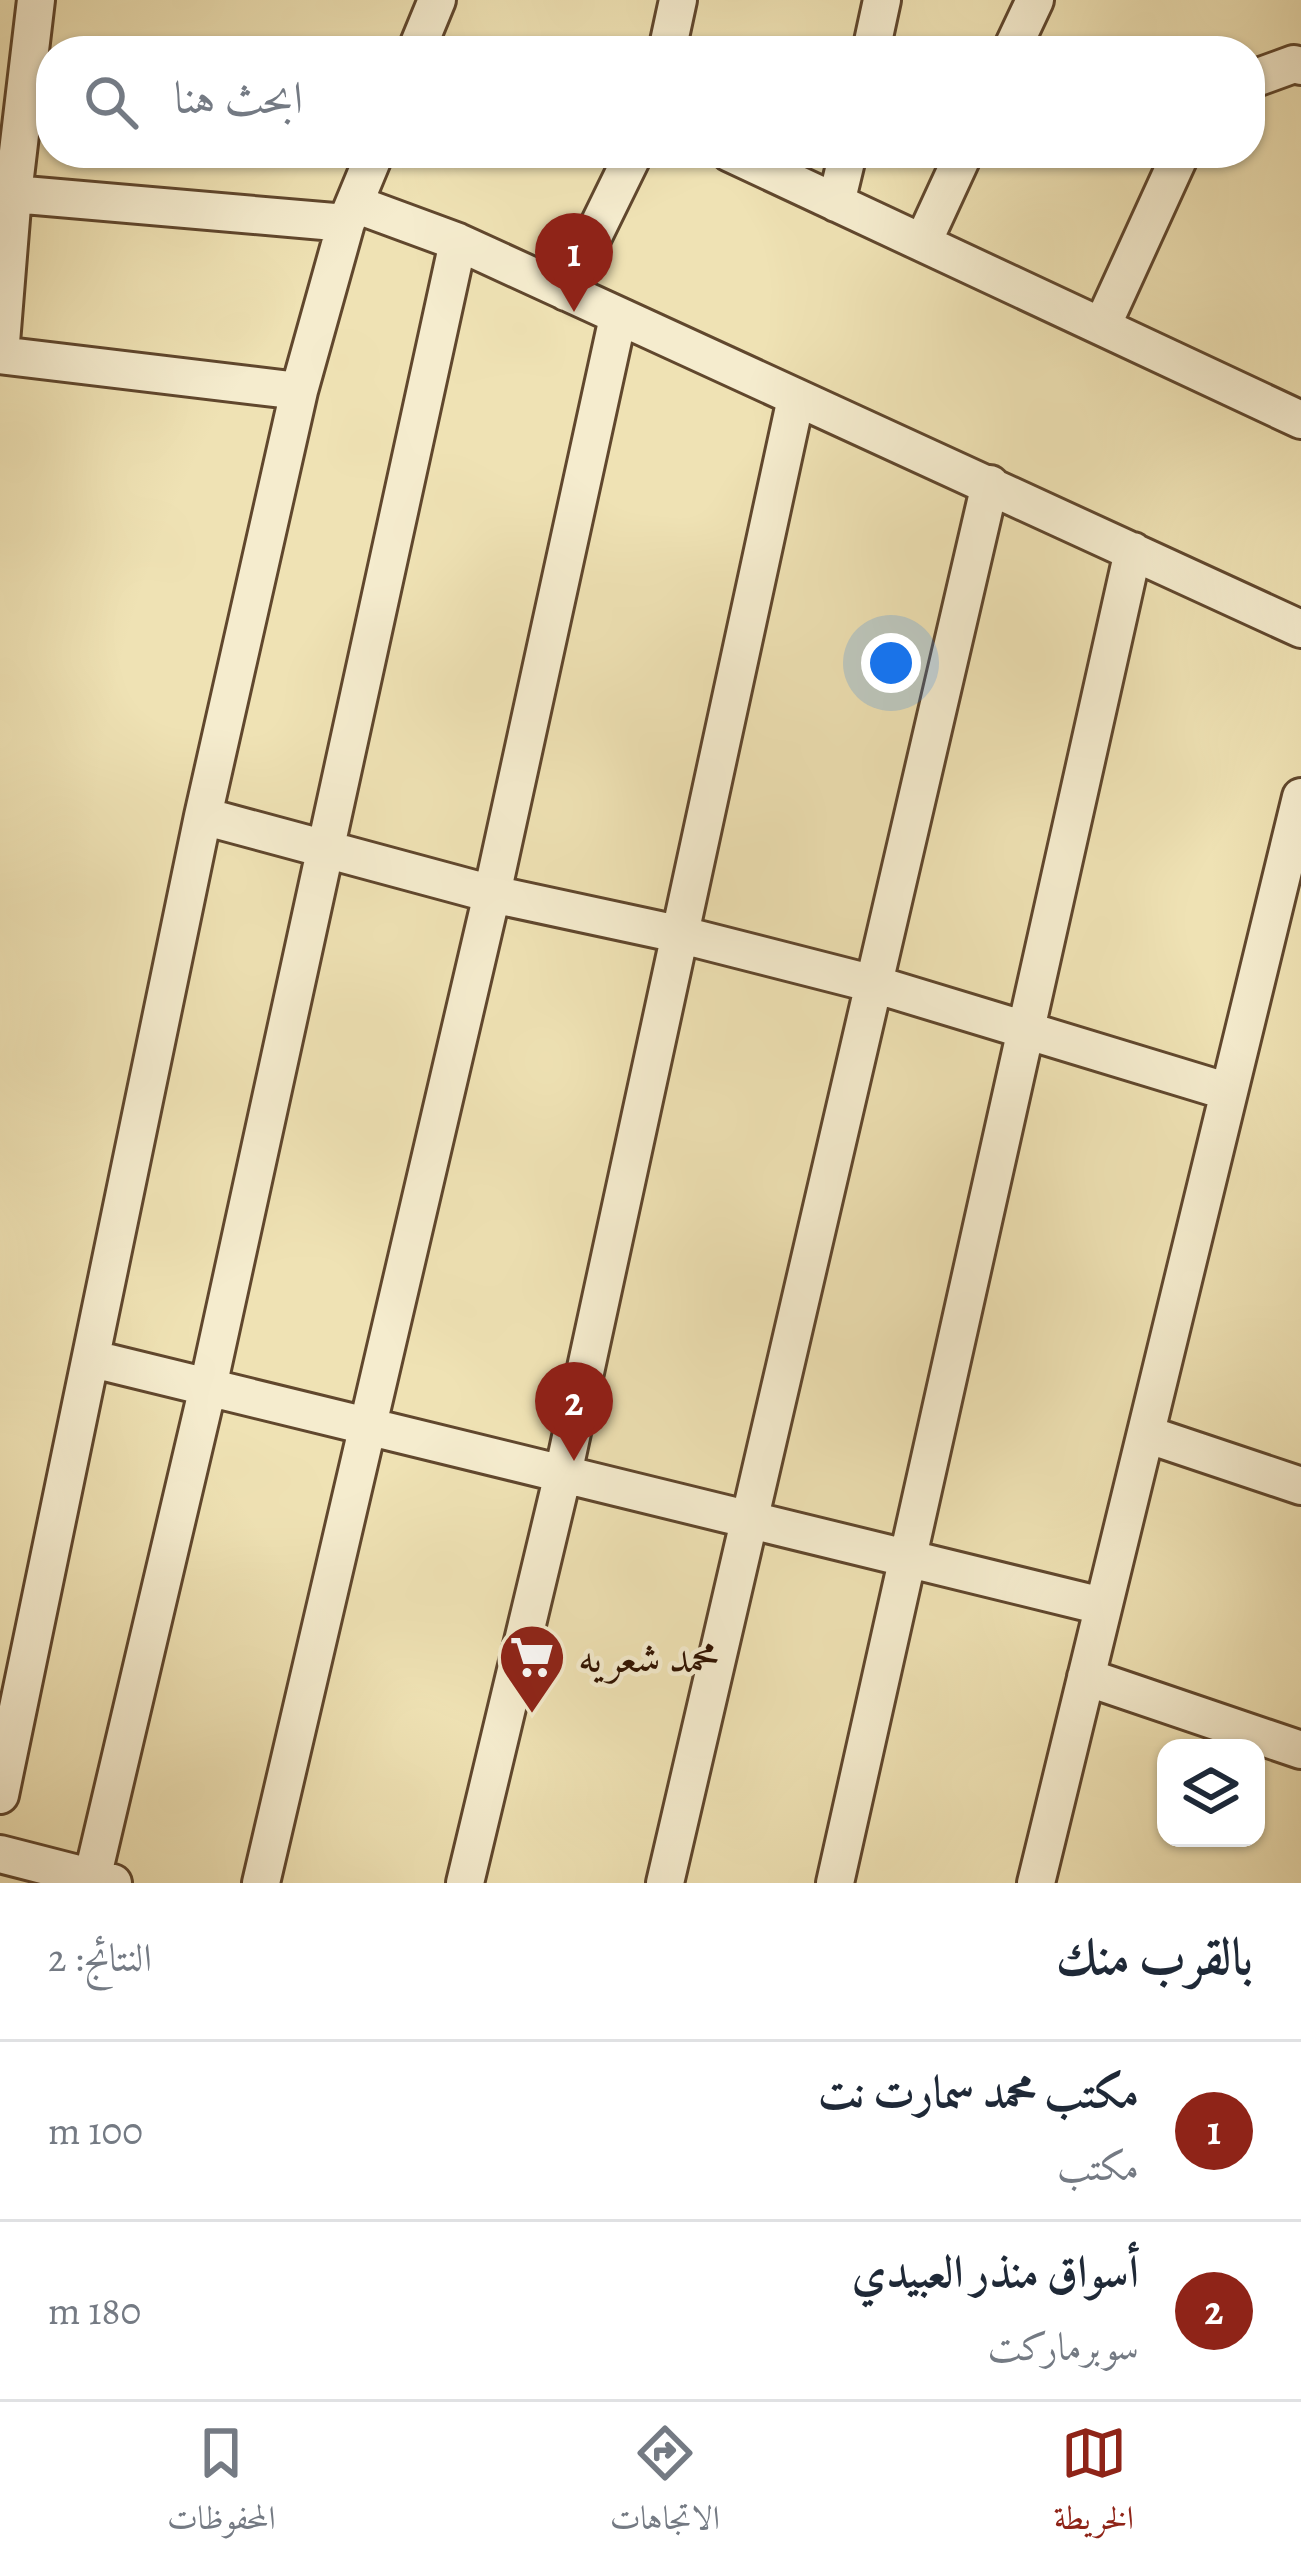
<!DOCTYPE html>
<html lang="ar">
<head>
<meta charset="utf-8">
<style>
  body { margin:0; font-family:Alegreya,Amiri,serif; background:#f2f2f3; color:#1f2937; direction:rtl }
  .controls { position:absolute; right:36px; bottom:36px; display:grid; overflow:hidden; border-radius:24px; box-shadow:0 3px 9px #0004 }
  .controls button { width:108px; height:108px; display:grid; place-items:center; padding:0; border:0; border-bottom:3px solid #e0e1e3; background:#fff; color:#1f2937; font:60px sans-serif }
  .you { position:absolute; left:891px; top:663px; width:42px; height:42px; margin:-30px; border:9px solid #fff; border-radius:50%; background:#1a73e8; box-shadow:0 0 0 18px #1a73e833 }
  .badge { display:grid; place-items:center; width:78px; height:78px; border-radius:50%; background:#8f2418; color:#fff; font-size:39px; font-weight:700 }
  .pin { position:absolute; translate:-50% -99px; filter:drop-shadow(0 3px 6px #0008) }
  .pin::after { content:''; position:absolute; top:63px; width:42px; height:36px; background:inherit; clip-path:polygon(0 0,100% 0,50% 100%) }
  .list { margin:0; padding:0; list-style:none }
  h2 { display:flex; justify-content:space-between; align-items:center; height:156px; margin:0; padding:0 48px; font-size:51px }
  h2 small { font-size:39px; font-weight:400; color:#747a83 }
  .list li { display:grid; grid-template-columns:78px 1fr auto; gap:36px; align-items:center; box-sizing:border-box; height:180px; padding:0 48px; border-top:3px solid #e0e1e3 }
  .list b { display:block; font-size:45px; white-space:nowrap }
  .list p { margin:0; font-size:39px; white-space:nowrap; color:#747a83 }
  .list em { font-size:39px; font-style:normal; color:#747a83 }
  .icon { flex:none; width:66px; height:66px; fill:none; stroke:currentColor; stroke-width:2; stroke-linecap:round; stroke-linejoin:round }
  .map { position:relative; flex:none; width:1301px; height:1883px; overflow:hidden; direction:ltr }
  .search { position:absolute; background:#fff; box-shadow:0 3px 9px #0004; left:36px; right:36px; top:36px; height:132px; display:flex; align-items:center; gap:30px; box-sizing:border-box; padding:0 42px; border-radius:48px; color:#747a83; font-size:45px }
  .sheet { height:516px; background:#fff }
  nav { display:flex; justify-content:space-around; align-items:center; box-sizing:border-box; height:168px; border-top:3px solid #e0e1e3; background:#fff; font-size:33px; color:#747a83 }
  nav a { display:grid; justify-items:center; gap:6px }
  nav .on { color:#8f2418 }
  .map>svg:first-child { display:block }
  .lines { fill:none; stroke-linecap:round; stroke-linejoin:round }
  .minor-casing { stroke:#60472d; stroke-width:42 }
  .minor { stroke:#f5ecce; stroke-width:36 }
  .labels { text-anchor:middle; stroke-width:9; stroke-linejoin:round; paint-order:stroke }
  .poi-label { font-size:42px; fill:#311300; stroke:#f5ecce; text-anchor:start }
</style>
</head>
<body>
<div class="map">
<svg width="1301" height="1883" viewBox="0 0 1301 1883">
  <rect width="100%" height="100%" fill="#efe2b4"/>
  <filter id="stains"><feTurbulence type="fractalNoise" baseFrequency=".00167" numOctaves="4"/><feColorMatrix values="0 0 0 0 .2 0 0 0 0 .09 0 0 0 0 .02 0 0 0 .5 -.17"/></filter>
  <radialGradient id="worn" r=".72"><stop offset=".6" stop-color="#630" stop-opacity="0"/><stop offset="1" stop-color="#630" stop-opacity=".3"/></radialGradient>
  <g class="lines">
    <g class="minor-casing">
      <path id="minor" d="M36,0L13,194L0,355L299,391
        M416,51L437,0
        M667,51L678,0
        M871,51L882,0
        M1011,51L1035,0
        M1250,80L1294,64L1301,66
        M730,153L1301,420
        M13,194L346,223
        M836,203L848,153
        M355,204L458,242L1301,629
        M923,242L964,153
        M566,292L634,153
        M1102,326L1181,153
        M203,816L492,894L678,934L874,984L1229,1092
        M93,1359L1102,1606
        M1146,1434L1301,1486
        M1086,1677L1301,1750
        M0,1795L203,816L299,391L346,223L375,153
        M0,1854L113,1883
        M91,1883L208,1387L458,242
        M261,1883L492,894L618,317
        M465,1883L563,1474L796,398
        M665,1883L990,484
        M835,1883L1133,551
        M1036,1883L1301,797"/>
    </g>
    <use href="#minor" class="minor"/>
  </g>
  <defs>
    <g id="supermarket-pin" transform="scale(3.45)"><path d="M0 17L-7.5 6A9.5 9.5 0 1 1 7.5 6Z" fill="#8f2418" stroke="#f5ecce"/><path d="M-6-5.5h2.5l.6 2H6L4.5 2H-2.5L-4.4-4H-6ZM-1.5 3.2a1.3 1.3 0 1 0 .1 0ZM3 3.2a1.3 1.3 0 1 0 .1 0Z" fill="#fff"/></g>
  </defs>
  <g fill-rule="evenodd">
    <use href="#supermarket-pin" x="532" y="1657"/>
  </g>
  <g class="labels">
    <g class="poi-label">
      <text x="578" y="1672">محمد شعريه</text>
    </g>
  </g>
  <rect width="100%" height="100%" filter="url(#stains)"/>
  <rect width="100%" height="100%" fill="url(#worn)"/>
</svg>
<div class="controls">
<button><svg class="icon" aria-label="layers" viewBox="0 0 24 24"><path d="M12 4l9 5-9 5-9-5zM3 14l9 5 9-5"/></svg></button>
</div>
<div class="you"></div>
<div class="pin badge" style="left:574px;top:312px">1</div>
<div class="pin badge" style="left:574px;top:1461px">2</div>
<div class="search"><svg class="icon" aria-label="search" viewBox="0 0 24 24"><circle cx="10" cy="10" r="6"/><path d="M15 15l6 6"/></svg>ابحث هنا</div>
</div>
<section class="sheet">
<h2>بالقرب منك<small>النتائج: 2</small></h2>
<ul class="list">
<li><span class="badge">1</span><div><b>مكتب محمد سمارت نت</b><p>مكتب</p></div><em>100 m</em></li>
<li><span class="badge">2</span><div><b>أسواق منذر العبيدي</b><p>سوبرماركت</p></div><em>180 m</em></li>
</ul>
</section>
<nav>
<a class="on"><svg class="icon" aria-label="map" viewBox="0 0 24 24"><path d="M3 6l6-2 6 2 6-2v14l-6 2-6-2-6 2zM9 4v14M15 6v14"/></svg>الخريطة</a>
<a><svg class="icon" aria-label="directions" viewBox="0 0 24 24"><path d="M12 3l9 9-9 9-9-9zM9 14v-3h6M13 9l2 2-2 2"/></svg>الاتجاهات</a>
<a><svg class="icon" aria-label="saved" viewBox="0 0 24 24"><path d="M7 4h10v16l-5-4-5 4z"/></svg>المحفوظات</a>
</nav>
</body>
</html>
